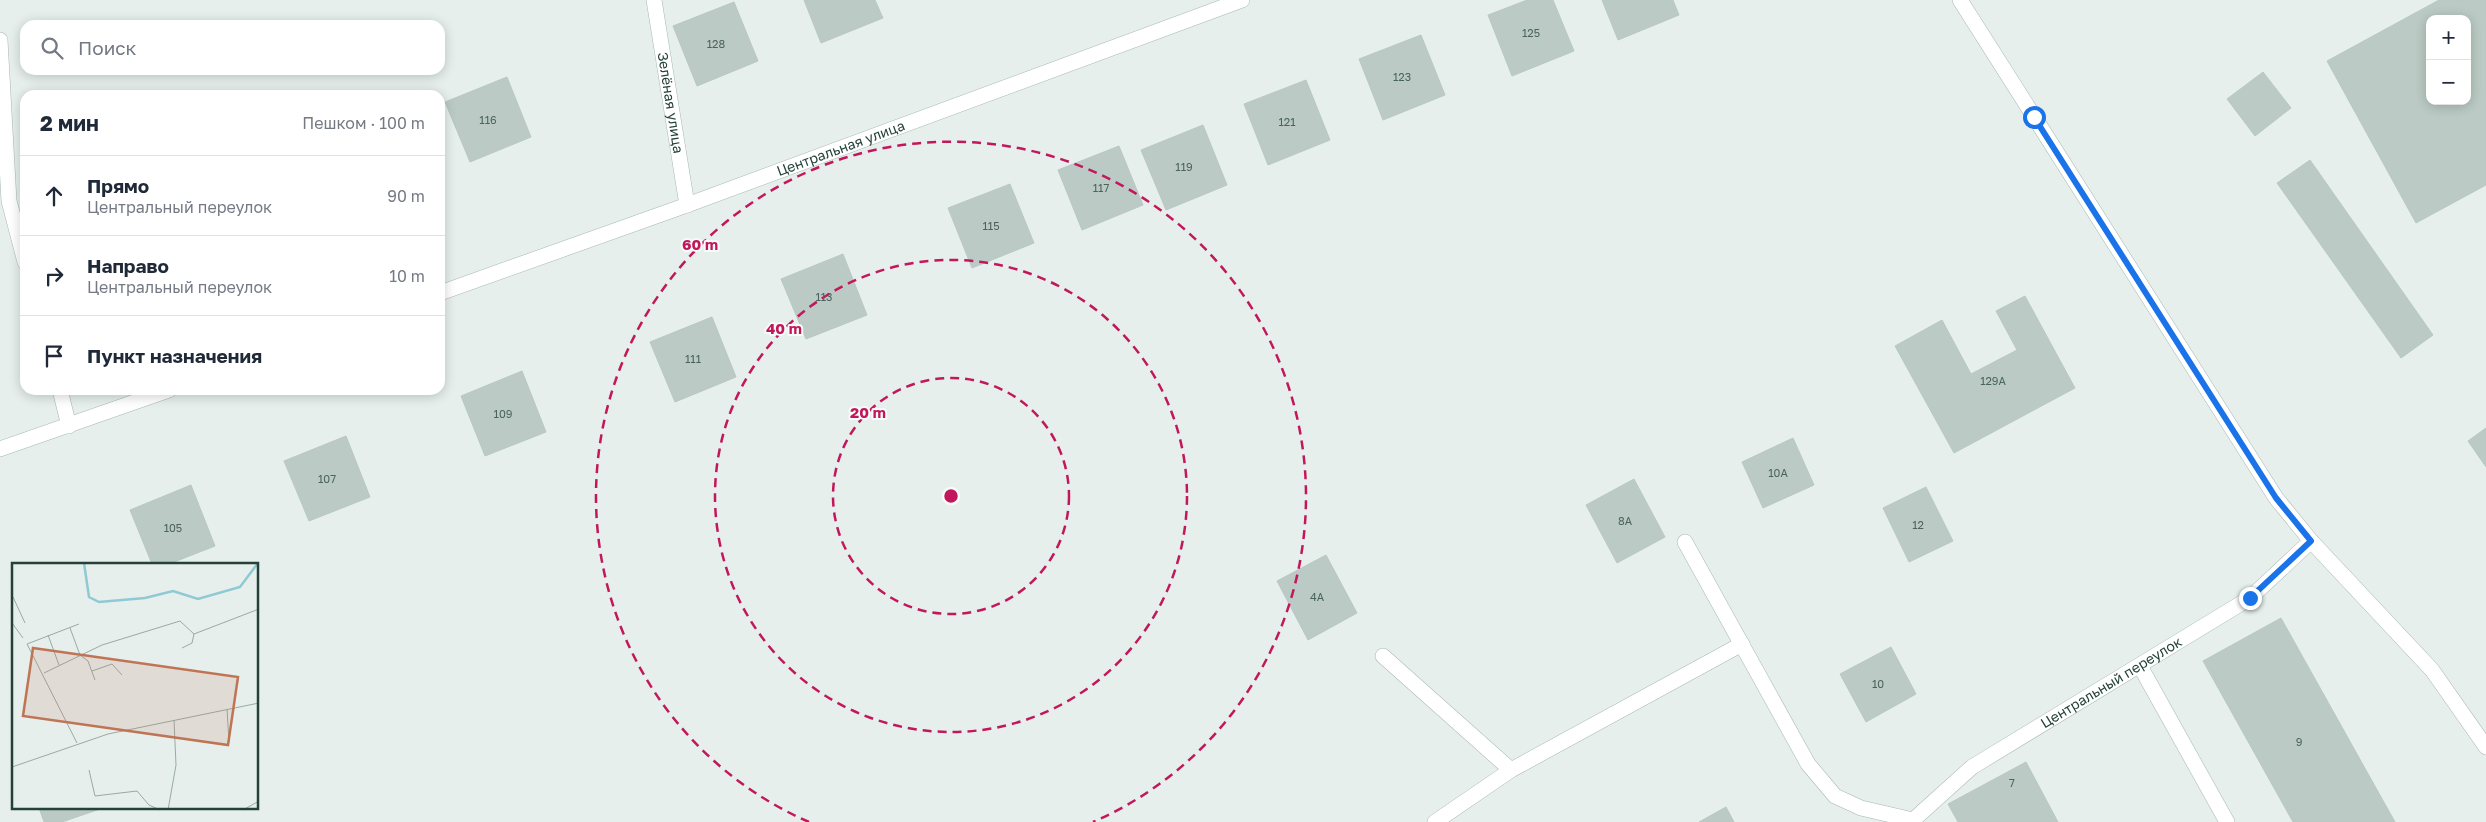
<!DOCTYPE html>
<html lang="ru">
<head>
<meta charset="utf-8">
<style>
  body { margin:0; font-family:"Golos Text",sans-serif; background:#f6f6f7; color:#1f2937 }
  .controls { position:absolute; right:15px; top:15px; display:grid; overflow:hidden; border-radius:10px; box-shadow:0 2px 12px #0003 }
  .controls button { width:45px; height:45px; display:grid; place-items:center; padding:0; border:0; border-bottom:1px solid #e0e1e3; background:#fff; color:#1f2937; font:25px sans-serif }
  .stop { position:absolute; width:15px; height:15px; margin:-11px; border:4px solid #1a73e8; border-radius:50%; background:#fff }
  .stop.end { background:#1a73e8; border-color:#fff; box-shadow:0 1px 5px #0008 }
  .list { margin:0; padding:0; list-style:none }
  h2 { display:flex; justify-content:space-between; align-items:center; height:65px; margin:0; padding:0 20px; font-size:21px }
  h2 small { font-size:16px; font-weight:400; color:#747a83 }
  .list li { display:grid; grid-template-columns:32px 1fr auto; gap:15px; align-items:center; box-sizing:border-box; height:80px; padding:0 20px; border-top:1px solid #e0e1e3 }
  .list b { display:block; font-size:19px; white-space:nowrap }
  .list p { margin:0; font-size:16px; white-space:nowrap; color:#747a83 }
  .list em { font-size:16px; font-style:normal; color:#747a83 }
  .icon { flex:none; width:28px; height:28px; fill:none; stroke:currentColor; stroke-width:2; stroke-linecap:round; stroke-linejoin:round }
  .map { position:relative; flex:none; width:2486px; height:822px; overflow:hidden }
  .search { position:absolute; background:#fff; box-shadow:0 2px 12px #0003; left:20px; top:20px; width:425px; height:55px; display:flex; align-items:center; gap:12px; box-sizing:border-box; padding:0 18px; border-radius:15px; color:#747a83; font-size:19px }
  .panel { position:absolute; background:#fff; box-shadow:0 2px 12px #0003; left:20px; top:90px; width:425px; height:305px; border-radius:15px }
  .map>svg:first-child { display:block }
  .building { fill:#bbcac4; stroke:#b8c9c2; fill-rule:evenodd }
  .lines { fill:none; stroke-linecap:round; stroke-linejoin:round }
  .minor-casing { stroke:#a8b8b2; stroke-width:16 }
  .minor { stroke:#fff; stroke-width:15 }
  .route { stroke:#1a73e8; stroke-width:6 }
  .ring { fill:none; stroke:#c2185b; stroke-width:2.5; stroke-dasharray:9 6 }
  .labels { text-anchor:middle; stroke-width:4; stroke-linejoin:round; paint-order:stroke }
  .number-label { font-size:11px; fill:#4a645c }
  .street-label { font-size:14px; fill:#24423a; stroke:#f7fbf9 }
  .inset-river { fill:none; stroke:#8ec9d4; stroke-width:2.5 }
  .inset-road { fill:none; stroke:#98aaa4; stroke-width:1 }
  .view { fill:#c07456; fill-opacity:0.15; stroke:#c07456; stroke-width:2.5 }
  .inset-edge { fill:none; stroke:#24423a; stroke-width:2.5 }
  .centre { fill:#c2185b; stroke:#f7fbf9; stroke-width:2.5 }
  .ring-label { font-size:15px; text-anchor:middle; font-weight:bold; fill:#c2185b; stroke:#f7fbf9; stroke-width:4; stroke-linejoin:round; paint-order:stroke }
</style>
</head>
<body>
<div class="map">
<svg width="2486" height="822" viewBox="0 0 2486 822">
  <rect width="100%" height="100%" fill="#e6efeb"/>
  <path class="building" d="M804,0H875L883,18L821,43Z
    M1527,0H1553L1574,51L1512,76L1488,15Z
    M1602,0H1673L1679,15L1618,40Z
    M2439,0H2486V185L2416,223L2327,61ZM2430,19H2467V101H2430Z
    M734,2L758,61L697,86L673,26Z
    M1421,35L1445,95L1383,120L1359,59Z
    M2263,72L2291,108L2255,136L2227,99Z
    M507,77L531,137L470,162L445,102Z
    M1306,80L1330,140L1268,165L1244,104Z
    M1203,125L1227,185L1166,210L1141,150Z
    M1119,146L1143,205L1082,230L1058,170Z
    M2310,160L2433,335L2401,358L2277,183Z
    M1010,184L1034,243L972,268L948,208Z
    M843,254L867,315L806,339L781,279Z
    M2025,296L2075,388L1954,453L1895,346L1942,320L1971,374L2017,350L1996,311Z
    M712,317L736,377L675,402L650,342Z
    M522,371L546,432L485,456L461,396Z
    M2486,428V467L2468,441Z
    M346,436L370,497L309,521L284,461Z
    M1793,438L1814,485L1763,508L1742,462Z
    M1634,479L1665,537L1617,563L1586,505Z
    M191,485L215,546L169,564H152L130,510Z
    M1926,487L1953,541L1909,562L1883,508Z
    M1326,555L1357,613L1308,640L1277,581Z
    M2281,618L2395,822H2293L2203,661Z
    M1891,647L1916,694L1866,722L1840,674Z
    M2026,762L2058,822H1958L1948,804Z
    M1726,807L1734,822H1699Z
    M39,808H99L100,809L62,822H44Z"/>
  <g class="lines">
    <g class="minor-casing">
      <g id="minor">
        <path id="s1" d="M654,0L687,205"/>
        <path d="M1960,0L2276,498L2311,541L2432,670L2486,747"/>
        <path d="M0,40L9,201L25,262"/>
        <path id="s2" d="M440,293L687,205L1242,0"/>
        <path d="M60,390L69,426"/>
        <path d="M0,449L169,390"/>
        <path d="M1685,542L1808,764L1835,796L1861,808L1913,820L1914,822"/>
        <path d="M1383,656L1511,770L1742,644"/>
        <path d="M2140,666L2227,822"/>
        <path d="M1435,822L1511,770"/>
        <path id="s3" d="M1911,822L1972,767L2250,598L2311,541"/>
      </g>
    </g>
    <use href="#minor" class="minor"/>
  </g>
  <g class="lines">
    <path class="route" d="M2034,117L2276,498L2311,541L2250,598"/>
  </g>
  <g class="ring">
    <circle cx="951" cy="496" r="118"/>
    <circle cx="951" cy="496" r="236"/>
    <path d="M809 822A355 355 0 1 1 1093 822"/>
  </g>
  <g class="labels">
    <g class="number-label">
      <text x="1531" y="37">125</text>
      <text x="716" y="48">128</text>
      <text x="1402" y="81">123</text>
      <text x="488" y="124">116</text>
      <text x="1287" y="126">121</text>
      <text x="1184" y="171">119</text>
      <text x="1101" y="192">117</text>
      <text x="991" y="230">115</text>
      <text x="824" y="301">113</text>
      <text x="693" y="363">111</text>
      <text x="1993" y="385">129А</text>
      <text x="503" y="418">109</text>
      <text x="1778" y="477">10А</text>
      <text x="327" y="483">107</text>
      <text x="1625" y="525">8А</text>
      <text x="1918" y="529">12</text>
      <text x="173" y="532">105</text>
      <text x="1317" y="601">4А</text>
      <text x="1878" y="688">10</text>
      <text x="2299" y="746">9</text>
      <text x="2012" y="787">7</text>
    </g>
    <g class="street-label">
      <text dy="5" stroke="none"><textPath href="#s1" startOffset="104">Зелёная улица</textPath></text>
      <text dy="5" stroke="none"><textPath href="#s2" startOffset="426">Центральная улица</textPath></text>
      <text dy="5" stroke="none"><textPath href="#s3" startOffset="245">Центральный переулок</textPath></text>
    </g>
  </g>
  <g transform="translate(12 563)">
    <rect width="246" height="246" fill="#e6efeb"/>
    <path class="inset-river" d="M72,0L77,34L87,39L133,35L161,28L186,36L228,24L246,0"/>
    <path class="inset-road" d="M1,34L13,60M0,60L11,75M58,65L68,92L76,98L83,117M36,72L47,102M170,85L180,80L182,71L247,46M80,108L100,101L110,112M32,110L90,82L168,58L182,71M215,146L217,179M65,180L15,81L67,61M0,204L96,171L247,140M77,207L83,233L125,228L137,242L148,247M156,247L164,202L162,157M231,247L247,238"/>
    <path class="view" d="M21,85L226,114L216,182L11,153Z"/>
    <rect width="246" height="246" class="inset-edge"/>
  </g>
  <circle cx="951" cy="496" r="8" class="centre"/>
  <g class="ring-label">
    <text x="700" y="250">60 m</text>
    <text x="784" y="334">40 m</text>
    <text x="868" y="418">20 m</text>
  </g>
</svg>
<div class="controls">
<button>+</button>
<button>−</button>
</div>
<div class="stop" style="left:2034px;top:117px"></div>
<div class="stop end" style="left:2250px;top:598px"></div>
<div class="search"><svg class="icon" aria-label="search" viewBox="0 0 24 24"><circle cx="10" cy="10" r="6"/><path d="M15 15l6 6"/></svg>Поиск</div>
<section class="panel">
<h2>2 мин<small>Пешком · 100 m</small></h2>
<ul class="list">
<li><svg class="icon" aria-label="ahead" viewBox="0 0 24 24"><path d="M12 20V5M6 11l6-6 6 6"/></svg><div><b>Прямо</b><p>Центральный переулок</p></div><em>90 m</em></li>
<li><svg class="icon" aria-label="right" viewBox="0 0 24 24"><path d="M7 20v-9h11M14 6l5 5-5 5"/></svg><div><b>Направо</b><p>Центральный переулок</p></div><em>10 m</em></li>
<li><svg class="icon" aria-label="arrive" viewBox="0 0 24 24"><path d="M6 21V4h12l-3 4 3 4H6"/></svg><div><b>Пункт назначения</b></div></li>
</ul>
</section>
</div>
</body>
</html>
